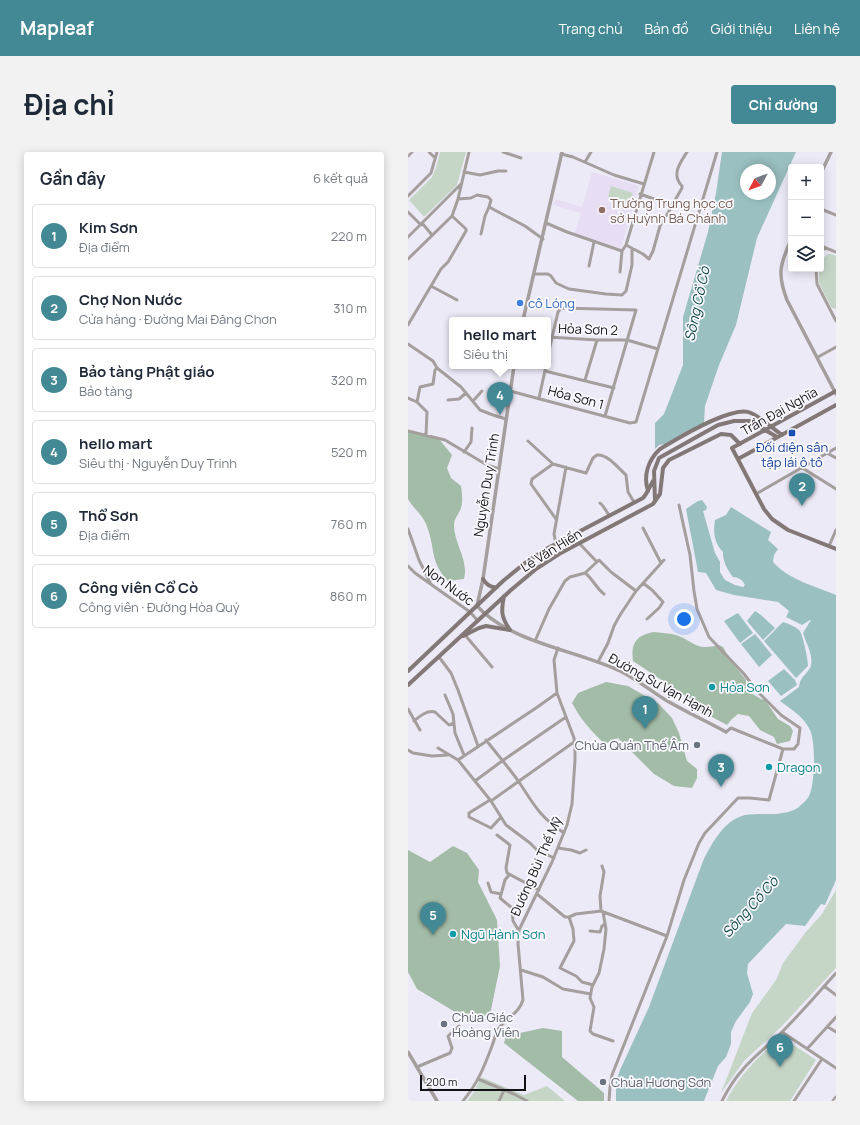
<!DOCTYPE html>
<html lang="vi">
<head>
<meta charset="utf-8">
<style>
  body { margin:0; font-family:Manrope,sans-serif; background:#f2f2f3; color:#1f2937 }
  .controls { position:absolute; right:12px; top:12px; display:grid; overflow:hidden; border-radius:4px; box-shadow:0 2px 10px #0003 }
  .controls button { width:36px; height:36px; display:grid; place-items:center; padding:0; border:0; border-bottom:1px solid #e0e1e3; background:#fff; color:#1f2937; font:20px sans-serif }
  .compass { position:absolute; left:332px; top:12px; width:36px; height:36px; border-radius:50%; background:#fff; box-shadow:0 2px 10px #0003; rotate:229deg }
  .scale { position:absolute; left:12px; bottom:10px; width:106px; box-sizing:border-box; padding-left:4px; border:2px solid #121115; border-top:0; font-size:11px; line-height:14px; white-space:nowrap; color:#121115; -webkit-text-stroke:3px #faf9fe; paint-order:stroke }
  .you { position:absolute; left:276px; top:467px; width:14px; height:14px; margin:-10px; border:3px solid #fff; border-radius:50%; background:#1a73e8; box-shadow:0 0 0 6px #1a73e833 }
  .badge { display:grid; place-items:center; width:26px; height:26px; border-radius:50%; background:#438895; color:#fff; font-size:13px; font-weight:700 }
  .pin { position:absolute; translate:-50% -33px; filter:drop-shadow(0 1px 2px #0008) }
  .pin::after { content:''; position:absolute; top:21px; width:14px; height:12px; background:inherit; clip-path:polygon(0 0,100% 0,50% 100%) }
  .popup { position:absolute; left:41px; top:165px; width:102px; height:52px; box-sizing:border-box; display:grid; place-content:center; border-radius:4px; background:#fff; filter:drop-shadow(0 1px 3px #0005); font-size:13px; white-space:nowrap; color:#747a83 }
  .popup b { font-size:15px; color:#1f2937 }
  .popup::after { content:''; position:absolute; left:50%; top:100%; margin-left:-8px; border:8px solid transparent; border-top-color:#fff }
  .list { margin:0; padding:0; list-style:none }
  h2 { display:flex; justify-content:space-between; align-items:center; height:52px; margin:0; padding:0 16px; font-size:17px }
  h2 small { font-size:13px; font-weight:400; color:#747a83 }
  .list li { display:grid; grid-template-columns:26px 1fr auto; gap:12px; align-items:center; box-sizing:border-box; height:64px; margin:0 8px 8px; padding:0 8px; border:1px solid #e0e1e3; border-radius:4px }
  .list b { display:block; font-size:15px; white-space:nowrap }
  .list p { margin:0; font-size:13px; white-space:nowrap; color:#747a83 }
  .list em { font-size:13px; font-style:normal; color:#747a83 }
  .icon { flex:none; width:22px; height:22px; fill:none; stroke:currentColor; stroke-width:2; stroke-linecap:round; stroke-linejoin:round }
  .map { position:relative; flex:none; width:428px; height:949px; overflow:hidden; border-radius:4px }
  header { display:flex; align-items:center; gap:24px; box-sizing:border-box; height:56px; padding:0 20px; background:#438895; color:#fff }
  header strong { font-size:19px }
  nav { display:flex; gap:22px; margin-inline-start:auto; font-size:14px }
  .intro { display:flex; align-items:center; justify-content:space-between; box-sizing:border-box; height:96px; padding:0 24px }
  h1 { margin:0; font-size:28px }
  .button { padding:10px 18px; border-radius:4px; background:#438895; color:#fff; font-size:14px; font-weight:700 }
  main { display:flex; gap:24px; padding:0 24px }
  aside { flex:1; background:#fff; border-radius:4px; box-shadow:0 2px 10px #0003 }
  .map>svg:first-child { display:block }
  .education { fill:#e7def3 }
  .green { fill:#c5d6c7 }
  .forest { fill:#a3bca7 }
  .water { fill:#9ac0c1; fill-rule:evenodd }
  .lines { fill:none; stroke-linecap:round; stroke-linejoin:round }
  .minor { stroke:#a49e9c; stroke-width:3 }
  .tertiary { stroke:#a49e9c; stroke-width:3.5 }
  .secondary { stroke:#827876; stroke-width:4 }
  .education-dot { fill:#8d6e63; stroke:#faf9fe; stroke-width:1.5 }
  .shop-dot { fill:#3f7fe0; stroke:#faf9fe; stroke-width:1.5 }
  .transit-dot { fill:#1a4fb4; stroke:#faf9fe; stroke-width:1.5 }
  .culture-dot { fill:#0f9aa8; stroke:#faf9fe; stroke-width:1.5 }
  .worship-dot { fill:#6b7280; stroke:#faf9fe; stroke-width:1.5 }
  .labels { text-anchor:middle; stroke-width:3.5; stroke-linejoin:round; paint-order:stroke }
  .education-label { font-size:13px; fill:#785e54; stroke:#faf9fe; text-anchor:start }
  .shop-label { font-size:13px; fill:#366cbe; stroke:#faf9fe; text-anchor:start }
  .street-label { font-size:13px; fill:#121115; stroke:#faf9fe }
  .transit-label { font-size:13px; fill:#164399; stroke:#faf9fe }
  .culture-label { font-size:13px; fill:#0d838f; stroke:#faf9fe; text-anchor:start }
  .worship-label { font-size:13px; fill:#5b616d; stroke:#faf9fe; text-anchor:start }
  .water-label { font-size:14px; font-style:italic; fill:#0f494a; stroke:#faf9fe }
</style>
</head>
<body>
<header>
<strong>Mapleaf</strong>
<nav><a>Trang chủ</a><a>Bản đồ</a><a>Giới thiệu</a><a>Liên hệ</a></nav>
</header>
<div class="intro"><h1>Địa chỉ</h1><a class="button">Chỉ đường</a></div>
<main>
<aside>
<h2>Gần đây<small>6 kết quả</small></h2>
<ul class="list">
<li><span class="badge">1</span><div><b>Kim Sơn</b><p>Địa điểm</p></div><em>220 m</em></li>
<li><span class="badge">2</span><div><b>Chợ Non Nước</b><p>Cửa hàng · Đường Mai Đăng Chơn</p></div><em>310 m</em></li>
<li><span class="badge">3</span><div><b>Bảo tàng Phật giáo</b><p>Bảo tàng</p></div><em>320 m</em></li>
<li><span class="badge">4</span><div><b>hello mart</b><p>Siêu thị · Nguyễn Duy Trinh</p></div><em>520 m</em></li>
<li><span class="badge">5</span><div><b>Thổ Sơn</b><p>Địa điểm</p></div><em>760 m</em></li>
<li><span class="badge">6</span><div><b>Công viên Cổ Cò</b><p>Công viên · Đường Hòa Quý</p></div><em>860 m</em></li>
</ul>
</aside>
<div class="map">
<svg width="428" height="949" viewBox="0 0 428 949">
  <rect width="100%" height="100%" fill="#edeaf8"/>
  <path class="education" d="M184,20L231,34L213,96L166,82L173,61L145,53L147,47L174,55Z"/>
  <path class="green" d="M32,0H58L49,33L16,65L1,48L24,25L28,16Z
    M203,34L225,41L222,52L200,45Z
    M420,102H424L428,104V157L424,156L422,153L411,131V117H413C413,111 414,106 420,102Z
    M428,738V816L373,875L336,909L313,941L344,861L368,828L375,811L397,781L414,762Z
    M374,885L408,908L382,949H318C331,924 352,902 374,885Z
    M73,925L116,943L139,934L157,949H59L66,940Z"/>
  <path class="forest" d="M0,280L31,287L44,303L39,316L43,326L53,334C54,341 55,349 53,356C51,362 46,366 46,373C46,392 61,408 56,427L40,429C21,409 28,396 18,372C14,362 5,356 0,347Z
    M245,480C253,481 261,481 268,483C288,490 286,499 311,493L315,495L323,509L338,528V538L353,547L357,548L370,567L382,574L385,579L382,589L369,592L366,585L352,578L341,564L330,562L324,567L319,573L291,558L290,550L285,549L225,509C223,492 227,484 245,480Z
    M198,530L220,534L251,552L264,566L271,581L279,609L289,617V626L284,636L266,634L246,622L210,586L197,592C183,579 173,568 164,551L170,541Z
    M45,694L59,701L71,718L70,730L89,768L92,814L83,858L80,866L72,871L62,869L9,837L0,820V698L22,710Z
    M135,876L154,879V905L196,941V949H170L96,891L98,884Z"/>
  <path class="water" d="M314,0H388L349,86L328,173L311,213L297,254L296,271L257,292L251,293L247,297V271L256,262L275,213V165L300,80L308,41ZM338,18H362V42H338Z
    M294,348L299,355L298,358L295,359L307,401L312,410V420L317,428L327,433L335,435L337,433C335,428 330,425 325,425C320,419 314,408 315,400C306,391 305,380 307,368L318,363L323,355L363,380L360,388L370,397L366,403L365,410C381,428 407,434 428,443V728L417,753L413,752L397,774L378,772L340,812L339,821L345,842L342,850L328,869L323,880V892L318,905L310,914L296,949H208V930L212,918L241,855L295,709C304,691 316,668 337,663C346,662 356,662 365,662C373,662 384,660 391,655C394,652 399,648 401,644C407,632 408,591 402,578C396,565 384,558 372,549L391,535C392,525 397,524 402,516C407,506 398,491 395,481L403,468H402L394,473L378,465L381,459L370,450L326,443L308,438L298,421L290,420L278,357L290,349Z
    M347,459L353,463L367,476L355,488L339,469Z
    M330,461L345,481L332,491L316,469Z
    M375,470C381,472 387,474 392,479C395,484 400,507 400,514L388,526L356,489Z
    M347,482L364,503L351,515L333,492Z
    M376,517L387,528L389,533L373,544L360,529Z"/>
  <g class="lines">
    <path class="minor" d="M21,0L27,6
      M95,0L113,6
      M153,2L165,5L206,23L236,32
      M0,4L4,0
      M177,10L183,0
      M56,20L72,23L90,19H98
      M0,44L23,21L29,0
      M50,47L63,46L69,43L80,45L83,48L81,55L117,74L135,87
      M262,53L266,50L274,36V34C263,23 272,11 279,0
      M413,57L428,63
      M0,60L13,73
      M14,71L24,83
      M138,71L159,80L214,99
      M73,82L77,64L81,55
      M0,85L53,32
      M218,93L235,102L241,107L245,99L252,74L263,56V54L260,52L232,42
      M413,94L428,100
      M413,103L416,95
      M0,107L44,64L50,47L61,0
      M181,114L186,90
      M408,117L409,132L428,169
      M212,120L214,99L218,93L246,0
      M126,122H140L143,124L148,131L161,137L198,142L214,143L218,139L224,113V96
      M23,134L49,148
      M0,173L33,117L40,110L58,79V77L44,64
      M140,185L189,188H219L250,197
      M0,192L25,209L29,216L53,235L72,258L85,263L98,267
      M140,203L150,160L153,156L228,158L197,264
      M410,205L428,195
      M137,219L206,236
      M177,228L189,188
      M102,239L222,271L228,270L309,0
      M0,246L9,250L19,260L18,283
      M131,246L138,214
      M40,248L51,247L58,241
      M65,249L74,239
      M9,250L12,235L25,232L27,218L29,216
      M0,279L37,288L79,313L91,317
      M120,289L145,312
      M56,300L63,290L64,276
      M419,301L428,306
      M393,315L428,337
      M348,342L428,296
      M192,351L195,354L201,363
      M271,353L282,403L286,439L289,457L301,485L336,522L349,539L373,563L392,576L390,592L386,597H375L323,576L318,580
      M148,367L123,332L124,327L145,312L178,321L185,306L189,303C200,302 210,316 218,323L220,340L226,350
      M235,376L253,411
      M0,377L11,408L22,430
      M171,391L189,410
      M148,392L146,382L158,315
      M421,394L428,378
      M0,414L7,421L62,460L70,469
      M177,421C185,427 188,436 196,442
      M235,431L244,438L255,450L251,456L239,467
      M57,483L84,515
      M127,489L141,457L157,429L162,425L177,421L191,408L203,420L228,439
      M31,505L43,521L50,538L70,594
      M190,510L200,491L206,474L212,463L228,439L256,408
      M37,543L45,562L47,581L56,603
      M0,557L12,578
      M6,569C12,564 19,558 27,560L41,573L46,571
      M78,588C89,602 101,616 111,630C126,653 132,665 156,681
      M30,596L50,608L83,649L98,673L122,691L129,698L146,706
      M0,598L5,601L24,604L40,603
      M50,608L128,556L149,541
      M67,629L94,609L158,565
      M82,648L61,661V665L83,676L93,665
      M83,649L166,590
      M89,683L102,693L98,716L99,721L131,738
      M150,696L163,698L172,701L178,698
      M101,723L97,728L92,746L104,756L105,769L111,779
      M80,731L83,740L93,742
      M129,742L157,765H161L168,762L193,759L259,784
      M193,759L192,744L196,720L194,714
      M195,760L198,777L196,797L191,821L184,835L182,846L186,855L182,879L185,882L205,889
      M161,765L165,777L166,789L152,816L168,824L174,830L185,833
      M182,779L192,780L194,774L197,772
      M113,818L135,825L155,837L183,842
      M416,834L428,843
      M420,875L428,880
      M374,880L428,916
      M399,897L428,865
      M9,915L42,901L44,896L40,884L51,874
      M70,927L106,942L119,949
      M55,949C70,931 76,915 84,894C86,889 87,884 89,879C96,867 111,862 115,848L110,792L111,778L144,710L159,673L164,652L167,608V595L166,586L149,541L146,508L150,496
      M91,949L96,938
      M201,949L202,935L204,923L259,784L276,728L291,691L297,681L330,646H342L361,648L375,597
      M314,949C330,916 349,904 374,880C393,861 410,841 428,821
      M386,949L414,907
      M425,949L428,945"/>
    <path class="tertiary" d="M413,21L423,0
      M383,88C372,112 369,122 379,148L428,242
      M115,168L154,0
      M106,214L75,427L69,454C103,491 168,498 212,519C228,527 242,538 256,547C276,559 298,569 318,580
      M0,900L29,949"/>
    <path class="secondary" d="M428,239L324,296L356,357L364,367L380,378L428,397
      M330,307L428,253
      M240,339C235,324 240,308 252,297C269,287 325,252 343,261C354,266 364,276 374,283
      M247,348L246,319L251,306L310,273L326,269H342L369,285
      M75,427C78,432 82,436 89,435
      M96,444C93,459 93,465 102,478
      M55,484L71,476L78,474L102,478
      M0,519L95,429L117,411L140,396L235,346L238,342L245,329
      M0,533L103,438L128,417L151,402L245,352L252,342L255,316L261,308L313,282L323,283L332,292"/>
  </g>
  <circle class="education-dot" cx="194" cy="58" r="4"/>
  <circle class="shop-dot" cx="112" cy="151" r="4"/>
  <rect class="transit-dot" x="380" y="277" width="8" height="8" rx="2"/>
  <g class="culture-dot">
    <circle cx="304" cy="535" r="4"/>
    <circle cx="361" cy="615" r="4"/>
    <circle cx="45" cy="782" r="4"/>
  </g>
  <g class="worship-dot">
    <circle cx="289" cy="593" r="4"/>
    <circle cx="36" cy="872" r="4"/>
    <circle cx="195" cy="930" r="4"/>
  </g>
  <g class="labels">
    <g class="education-label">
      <text x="202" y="56">Trường Trung học cơ<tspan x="202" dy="15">sở Huỳnh Bá Chánh</tspan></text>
    </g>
    <g class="shop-label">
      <text x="120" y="156">cô Lóng</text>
    </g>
    <g class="street-label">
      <text transform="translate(180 177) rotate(2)" y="5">Hỏa Sơn 2</text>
      <text transform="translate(168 245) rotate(15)" y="5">Hỏa Sơn 1</text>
      <text transform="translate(371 259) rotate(-29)" y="5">Trần Đại Nghĩa</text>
      <text transform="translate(78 333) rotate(-81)" y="5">Nguyễn Duy Trinh</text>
      <text transform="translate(143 398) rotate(-32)" y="5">Lê Văn Hiến</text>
      <text transform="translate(41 433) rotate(36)" y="5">Non Nước</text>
      <text transform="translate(253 533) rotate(29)" y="5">Đường Sư Vạn Hạnh</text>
      <text transform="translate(128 714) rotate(-66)" y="5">Đường Bùi Thế Mỹ</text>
    </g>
    <g class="transit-label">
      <text x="384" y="300">Đối diện sân<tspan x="384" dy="15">tập lái ô tô</tspan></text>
    </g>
    <g class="culture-label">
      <text x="312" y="540">Hỏa Sơn</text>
      <text x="369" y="620">Dragon</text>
      <text x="53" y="787">Ngũ Hành Sơn</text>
    </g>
    <g class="worship-label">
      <text x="281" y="598" text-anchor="end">Chùa Quán Thế Âm</text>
      <text x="44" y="870">Chùa Giác<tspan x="44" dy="15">Hoàng Viên</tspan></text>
      <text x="203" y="935">Chùa Hương Sơn</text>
    </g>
    <g class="water-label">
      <text transform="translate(289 152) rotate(-78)" y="5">Sông Cổ Cò</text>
      <text transform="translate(342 755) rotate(-48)" y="5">Sông Cổ Cò</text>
    </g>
  </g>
</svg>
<div class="controls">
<button>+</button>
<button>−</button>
<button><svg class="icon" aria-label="layers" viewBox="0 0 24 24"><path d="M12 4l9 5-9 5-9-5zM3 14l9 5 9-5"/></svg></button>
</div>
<svg class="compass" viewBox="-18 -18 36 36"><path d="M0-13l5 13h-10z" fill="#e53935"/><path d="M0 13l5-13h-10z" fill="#747a83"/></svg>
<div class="scale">200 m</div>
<div class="you"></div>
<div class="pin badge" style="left:237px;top:577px">1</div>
<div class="pin badge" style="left:394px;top:354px">2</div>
<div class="pin badge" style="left:313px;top:635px">3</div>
<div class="pin badge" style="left:92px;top:263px">4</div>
<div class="popup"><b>hello mart</b>Siêu thị</div>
<div class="pin badge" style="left:25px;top:783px">5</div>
<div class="pin badge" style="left:372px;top:915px">6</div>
</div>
</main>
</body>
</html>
